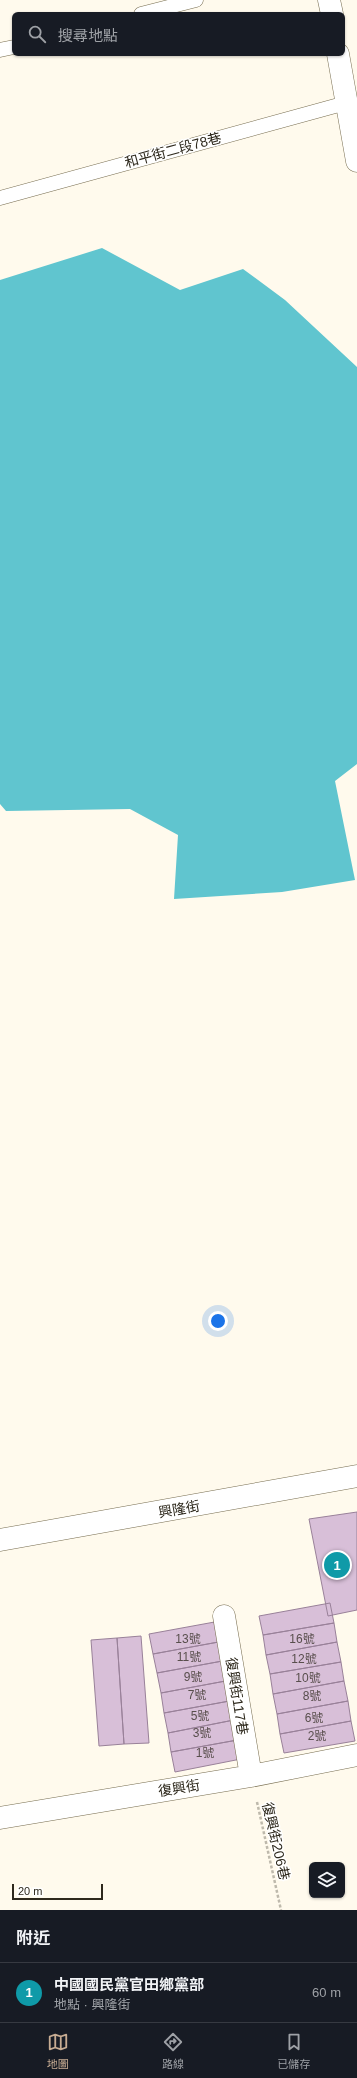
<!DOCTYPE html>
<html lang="zh-TW">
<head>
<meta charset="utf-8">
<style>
  body { margin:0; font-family:Helvetica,"Noto Sans TC",sans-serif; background:#242831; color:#f1f3f6 }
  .controls { position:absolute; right:12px; bottom:12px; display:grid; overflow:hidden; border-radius:6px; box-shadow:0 1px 3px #0004 }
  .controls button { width:36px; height:36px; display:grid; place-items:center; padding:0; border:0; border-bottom:1px solid #363941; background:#171b24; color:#f1f3f6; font:20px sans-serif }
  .scale { position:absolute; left:12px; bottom:10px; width:91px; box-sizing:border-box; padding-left:4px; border:2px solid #2e291d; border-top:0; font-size:11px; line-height:14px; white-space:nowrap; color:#2e291d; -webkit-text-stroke:3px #fff; paint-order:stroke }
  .you { position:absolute; left:218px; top:1321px; width:14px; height:14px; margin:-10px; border:3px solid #fff; border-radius:50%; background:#1a73e8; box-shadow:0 0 0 6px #1a73e833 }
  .badge { display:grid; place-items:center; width:26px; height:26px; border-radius:50%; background:#c7ac93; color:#fff; font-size:13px; font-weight:700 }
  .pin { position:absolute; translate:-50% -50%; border:2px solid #fff; box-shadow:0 1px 4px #0006 }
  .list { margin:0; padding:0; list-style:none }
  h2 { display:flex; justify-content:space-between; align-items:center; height:52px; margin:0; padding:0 16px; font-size:17px }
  h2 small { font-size:13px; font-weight:400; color:#9ea1a6 }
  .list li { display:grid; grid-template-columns:26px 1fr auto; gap:12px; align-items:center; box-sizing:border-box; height:60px; padding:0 16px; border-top:1px solid #363941 }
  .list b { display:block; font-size:15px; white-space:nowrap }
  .list p { margin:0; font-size:13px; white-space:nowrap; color:#9ea1a6 }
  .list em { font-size:13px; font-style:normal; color:#9ea1a6 }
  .icon { flex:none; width:22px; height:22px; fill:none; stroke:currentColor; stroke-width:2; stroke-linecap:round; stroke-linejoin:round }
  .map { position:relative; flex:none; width:357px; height:1910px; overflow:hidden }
  .search { position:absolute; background:#171b24; box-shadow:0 1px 3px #0004; left:12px; right:12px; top:12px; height:44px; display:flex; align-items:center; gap:10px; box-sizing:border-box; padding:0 14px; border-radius:6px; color:#9ea1a6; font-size:15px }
  .sheet { height:112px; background:#171b24 }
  nav { display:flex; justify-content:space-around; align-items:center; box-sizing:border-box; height:56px; border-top:1px solid #363941; background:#171b24; font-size:11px; color:#9ea1a6 }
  nav a { display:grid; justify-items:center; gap:2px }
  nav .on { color:#c7ac93 }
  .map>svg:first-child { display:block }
  .water { fill:#60c5cf }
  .building { fill:#d8bfd8; stroke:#998199 }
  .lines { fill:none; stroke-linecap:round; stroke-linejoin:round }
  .service-casing { stroke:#776d50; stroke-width:15 }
  .minor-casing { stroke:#776d50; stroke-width:23 }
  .path { stroke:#beb9ac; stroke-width:2.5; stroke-dasharray:3 2; stroke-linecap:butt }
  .service { stroke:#fff; stroke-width:14 }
  .minor { stroke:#fff; stroke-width:22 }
  .labels { text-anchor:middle; stroke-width:3; stroke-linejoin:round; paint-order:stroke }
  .number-label { font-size:12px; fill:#584e4c }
  .street-label { font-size:14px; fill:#2e291d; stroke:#fff }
</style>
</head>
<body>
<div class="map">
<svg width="357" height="1910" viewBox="0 0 357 1910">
  <rect width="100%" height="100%" fill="#fffaed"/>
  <path class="water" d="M102,248L180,290L243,269L285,300L357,367V764L335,781L355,880L282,892L174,899L178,835L130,809L6,811L0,804V280Z"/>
  <path class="building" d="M357,1512V1610L328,1616L309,1519Z
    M330,1603L334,1623L263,1635L259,1616Z
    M220,1621L224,1641L153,1654L149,1634Z
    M334,1623L337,1642L266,1655L263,1635Z
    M141,1636L149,1743L124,1744L117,1638Z
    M117,1638L124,1744L99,1746L91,1640Z
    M224,1641L228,1660L157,1673L153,1654Z
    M337,1642L341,1662L270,1674L266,1655Z
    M228,1660L231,1680L161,1693L157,1673Z
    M341,1662L344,1681L273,1694L270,1674Z
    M231,1680L235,1700L164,1713L161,1693Z
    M344,1681L348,1701L277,1714L273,1694Z
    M235,1700L239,1719L168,1733L164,1713Z
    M348,1701L351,1721L280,1734L277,1714Z
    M239,1719L243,1739L171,1752L168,1733Z
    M351,1721L355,1741L284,1753L280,1734Z
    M243,1739L246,1758L175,1772L171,1752Z"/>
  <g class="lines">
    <g class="service-casing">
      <path id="service" d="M141,14L196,0
        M0,50L14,47
        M0,198L346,103"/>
    </g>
    <g class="minor-casing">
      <path id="minor" d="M329,0L332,14
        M338,54L357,161
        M0,1540L357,1476
        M224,1616L251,1776
        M0,1818L251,1776L357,1755"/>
    </g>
    <path class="path" d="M257,1802L281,1910"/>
    <use href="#service" class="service"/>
    <use href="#minor" class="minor"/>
  </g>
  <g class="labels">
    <g class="number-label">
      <text x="188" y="1643">13號</text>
      <text x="302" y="1643">16號</text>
      <text x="189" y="1661">11號</text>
      <text x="304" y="1663">12號</text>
      <text x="193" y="1681">9號</text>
      <text x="308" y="1682">10號</text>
      <text x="197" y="1699">7號</text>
      <text x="312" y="1700">8號</text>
      <text x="200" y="1720">5號</text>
      <text x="314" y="1722">6號</text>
      <text x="202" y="1737">3號</text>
      <text x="317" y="1740">2號</text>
      <text x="205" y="1757">1號</text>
    </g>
    <g class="street-label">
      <text transform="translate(173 150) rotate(-15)" y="5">和平街二段78巷</text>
      <text transform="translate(179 1509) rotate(-10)" y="5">興隆街</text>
      <text transform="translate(237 1696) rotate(81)" y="5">復興街117巷</text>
      <text transform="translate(179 1788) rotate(-9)" y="5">復興街</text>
      <text transform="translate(276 1841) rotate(77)" y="5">復興街206巷</text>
    </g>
  </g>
</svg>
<div class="controls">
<button><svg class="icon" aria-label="layers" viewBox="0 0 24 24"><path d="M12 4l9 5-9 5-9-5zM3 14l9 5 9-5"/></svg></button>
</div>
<div class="scale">20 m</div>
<div class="you"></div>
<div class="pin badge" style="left:337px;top:1565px;background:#0f9aa8">1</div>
<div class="search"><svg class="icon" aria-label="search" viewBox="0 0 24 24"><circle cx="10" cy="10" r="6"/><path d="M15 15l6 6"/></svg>搜尋地點</div>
</div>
<section class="sheet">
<h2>附近<small></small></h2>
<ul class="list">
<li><span class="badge" style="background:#0f9aa8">1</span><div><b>中國國民黨官田鄉黨部</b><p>地點 · 興隆街</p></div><em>60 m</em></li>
</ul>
</section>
<nav>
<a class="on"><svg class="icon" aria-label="map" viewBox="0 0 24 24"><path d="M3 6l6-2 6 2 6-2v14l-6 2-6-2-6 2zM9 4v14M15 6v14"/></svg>地圖</a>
<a><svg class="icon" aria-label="directions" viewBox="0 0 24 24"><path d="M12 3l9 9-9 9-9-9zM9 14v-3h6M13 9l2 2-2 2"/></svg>路線</a>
<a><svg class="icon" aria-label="saved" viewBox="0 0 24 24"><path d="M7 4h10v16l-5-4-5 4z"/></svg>已儲存</a>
</nav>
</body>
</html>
